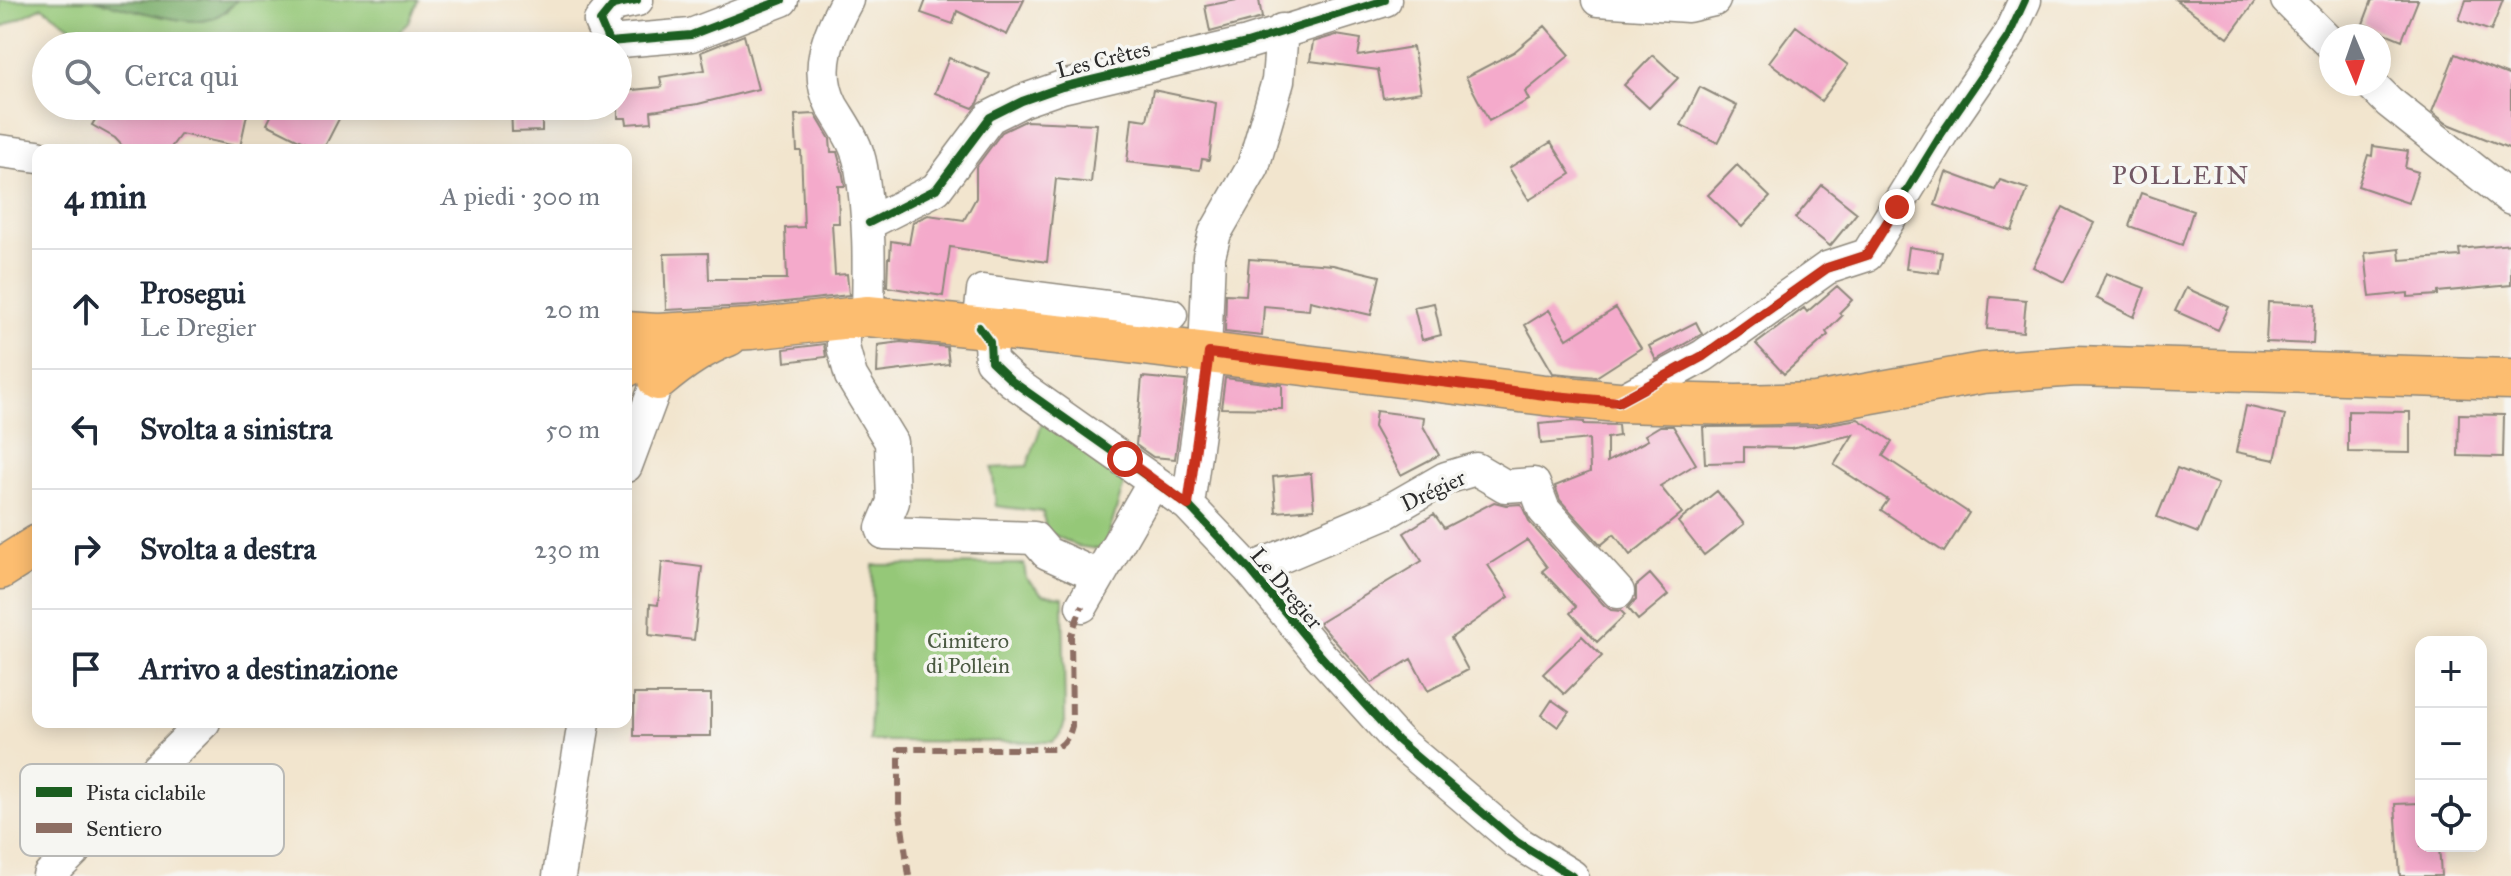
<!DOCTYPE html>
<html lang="it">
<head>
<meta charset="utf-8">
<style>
  body { margin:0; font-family:"IM FELL Great Primer",serif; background:#f2f2f3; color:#1f2937 }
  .controls { position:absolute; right:24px; bottom:24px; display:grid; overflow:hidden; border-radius:16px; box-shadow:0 4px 20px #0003 }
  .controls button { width:72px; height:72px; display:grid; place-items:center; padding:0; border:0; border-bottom:2px solid #e0e1e3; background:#fff; color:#1f2937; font:40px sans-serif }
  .compass { position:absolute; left:2319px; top:24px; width:72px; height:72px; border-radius:50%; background:#fff; box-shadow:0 4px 20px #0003; rotate:178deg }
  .stop { position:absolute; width:24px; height:24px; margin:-18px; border:6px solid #c8321e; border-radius:50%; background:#fff }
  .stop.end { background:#c8321e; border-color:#fff; box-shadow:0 2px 8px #0008 }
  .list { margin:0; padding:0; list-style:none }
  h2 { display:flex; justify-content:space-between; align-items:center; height:104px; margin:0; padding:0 32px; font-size:34px }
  h2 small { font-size:26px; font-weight:400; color:#747a83 }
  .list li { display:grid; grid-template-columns:52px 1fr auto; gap:24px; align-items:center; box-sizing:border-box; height:120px; padding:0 32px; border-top:2px solid #e0e1e3 }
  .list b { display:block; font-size:30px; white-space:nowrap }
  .list p { margin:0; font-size:26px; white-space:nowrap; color:#747a83 }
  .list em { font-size:26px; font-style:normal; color:#747a83 }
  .icon { flex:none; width:44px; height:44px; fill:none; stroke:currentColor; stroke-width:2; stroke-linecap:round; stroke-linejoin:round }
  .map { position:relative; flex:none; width:2511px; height:876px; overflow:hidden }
  .search { position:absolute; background:#fff; box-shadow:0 4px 20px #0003; left:32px; top:32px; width:600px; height:88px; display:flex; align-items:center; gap:20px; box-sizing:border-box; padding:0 28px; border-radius:44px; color:#747a83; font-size:30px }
  .panel { position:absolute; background:#fff; box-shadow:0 4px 20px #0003; left:32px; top:144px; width:600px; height:584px; border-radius:16px }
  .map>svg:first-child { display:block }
  .green { fill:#95c878; stroke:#607a52; stroke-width:2 }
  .forest { fill:#78ac68; stroke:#526c4a; stroke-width:2 }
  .building { fill:#f4aacb }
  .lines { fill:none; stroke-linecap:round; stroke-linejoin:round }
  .minor-casing { stroke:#8e887c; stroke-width:35 }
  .major-casing { stroke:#8e887c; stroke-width:43 }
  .minor { stroke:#fff; stroke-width:32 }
  .major { stroke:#fcbd6f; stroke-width:40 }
  .quiet { stroke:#8d6e63; stroke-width:6; stroke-dasharray:12 6; stroke-linecap:butt }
  .cycleway-casing { stroke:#f6f6f2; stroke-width:13 }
  .cycleway { stroke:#1b5e20; stroke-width:8 }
  .route { stroke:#c8321e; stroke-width:10 }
  .labels { text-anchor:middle; stroke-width:7; stroke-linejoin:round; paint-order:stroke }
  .street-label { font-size:22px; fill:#2b2b2b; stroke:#f6f6f2 }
  .park-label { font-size:22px; fill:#4b5a42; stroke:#f6f6f2 }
  .quarter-label { font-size:26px; letter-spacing:2px; fill:#715763; stroke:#f6f6f2 }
  .key { fill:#f6f6f2; stroke:#b9b9b6; stroke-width:2 }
  .key-label { font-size:22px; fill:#2b2b2b }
</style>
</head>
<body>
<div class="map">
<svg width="2511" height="876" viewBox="0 0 2511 876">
  <rect width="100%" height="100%" fill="#f6f6f2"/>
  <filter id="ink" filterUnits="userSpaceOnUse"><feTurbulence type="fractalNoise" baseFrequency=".0125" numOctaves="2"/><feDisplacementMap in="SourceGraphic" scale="16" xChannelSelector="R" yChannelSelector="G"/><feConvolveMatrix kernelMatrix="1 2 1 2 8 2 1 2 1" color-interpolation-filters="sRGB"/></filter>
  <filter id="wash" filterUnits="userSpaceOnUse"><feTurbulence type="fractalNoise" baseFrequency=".006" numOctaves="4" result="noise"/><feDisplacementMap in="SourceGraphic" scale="32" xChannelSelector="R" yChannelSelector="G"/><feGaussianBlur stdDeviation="1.8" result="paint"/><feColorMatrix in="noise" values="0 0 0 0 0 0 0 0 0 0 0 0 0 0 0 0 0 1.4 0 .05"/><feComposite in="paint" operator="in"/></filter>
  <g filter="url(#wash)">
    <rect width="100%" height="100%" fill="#f2e5ce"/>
    <path class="green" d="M0,0H94L139,10L226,12L237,0H418L409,23L384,46H109L81,34L43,7L0,28Z
      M1044,418L1108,463L1124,484L1104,550L1076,546L1046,531L1043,512L996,506L992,468L1027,466Z
      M1024,564L1026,578L1042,594L1063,597L1065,721L1061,734L1053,742L870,741L873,565Z"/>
    <path class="forest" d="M94,0H237C228,10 215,20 200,21C169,22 125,7 94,0Z"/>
    <g id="blocks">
      <path class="building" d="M926,0H1024L1007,35L957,11L953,24L921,13Z
        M1237,0H1259L1262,18L1210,32L1205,6Z
        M2176,0H2256L2228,38Z
        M2372,0H2418L2402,40L2363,24Z
        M2466,0H2503L2491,31L2459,20Z
        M1545,26L1570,55L1525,92L1529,100L1489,121L1466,77L1514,52Z
        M1796,26L1848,65L1821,101L1769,62Z
        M744,35L758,89L698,104L651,111L652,122L627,124L626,118H618V94L623,93V91L662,87L660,77L705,70L701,52Z
        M1336,35L1361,39L1358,56L1413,47L1421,92L1383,98L1378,70L1310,61L1313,42Z
        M2455,54L2511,76V149L2446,123L2432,112Z
        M1653,55L1678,78L1649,108L1624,85Z
        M949,58L990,74L978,103L973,108L935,93Z
        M1700,87L1737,106L1718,143L1681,125Z
        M1153,90L1216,103L1209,160L1202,159L1200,170L1127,162L1132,118L1147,120Z
        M103,106H228L248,110L240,147L181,134L169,150H126L115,138L92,125Z
        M276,106H322L341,115L323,150H319L267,124Z
        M511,106H542V131L512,132Z
        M815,114L830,139L831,152H837L842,170L845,186H838L839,223H832L835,275L847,274L849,295L749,306L666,310L664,254L708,253L709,279H787L785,228L804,227L801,151H797L795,115Z
        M1025,121L1097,124L1091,183L1056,179L1047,262L950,247L943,296L887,287L888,258H890L891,241L909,244L913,222L928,215L964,220L976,198V167L1002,132Z
        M1551,142L1571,174L1529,200L1509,168Z
        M2373,146L2408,151L2405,168L2418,172L2408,203L2358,186L2368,155L2372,156Z
        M1737,165L1770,197L1742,227L1708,195Z
        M1946,172L1995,190L2000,180L2028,189L2012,231L1935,205Z
        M1822,185L1857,213L1830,246L1795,218Z
        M2141,193L2193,211L2182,245L2129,226Z
        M2063,207L2094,223L2064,282L2033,267Z
        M2511,244V285L2438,292V295L2408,297V293L2370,297L2365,253L2399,249L2400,260L2460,256L2459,249Z
        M1909,247L1942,252L1939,273L1906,269Z
        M1249,259L1333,265L1380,276L1371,315L1310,301L1309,310L1264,306L1262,336L1225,332L1226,294L1246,295Z
        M2106,273L2145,288L2134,317L2096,298Z
        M1837,286L1852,300L1839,313L1842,316L1826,332L1828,335L1784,374L1756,344L1804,308L1807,312Z
        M2186,288L2229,307L2218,330L2175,311Z
        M1990,297L2026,300L2023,332L1987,329Z
        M2268,302L2315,304L2313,344L2266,342Z
        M1434,303L1441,335L1422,340L1414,307Z
        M1616,308L1641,348L1596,377L1553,373L1525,325L1549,310L1567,339Z
        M1696,322L1702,334L1656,360L1649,346Z
        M901,342L947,347L949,364L877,373L878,345Z
        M824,344L826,357L785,362L784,349Z
        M1142,377L1186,381L1175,459L1153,457L1136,445Z
        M1225,378L1282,385V409L1221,408Z
        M2246,406L2285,415L2275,460L2236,452Z
        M1376,411L1424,417L1423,426L1439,455L1401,475L1374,427Z
        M2348,411L2410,412V453L2348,452Z
        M2459,414L2504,415L2503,457L2458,456Z
        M1858,419L1892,441L1883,456L1969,513L1944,552L1881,510L1888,500L1834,465L1853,435L1791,448L1744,447V462L1705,463L1703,427L1817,426Z
        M1573,421L1584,422V424L1618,425L1619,436L1607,438V462L1648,440L1645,435L1660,426H1673L1696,464L1660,486L1682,513L1630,555L1614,534L1601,545L1560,500L1555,486L1590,472L1589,439L1541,444L1539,424Z
        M2177,468L2218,484L2198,533L2157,517Z
        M1311,473L1314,509L1276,512L1273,477Z
        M1717,491L1744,524L1704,555L1678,522Z
        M1494,502L1506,505L1521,504L1530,523L1604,605L1611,610L1621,611L1625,615L1597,642L1570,613L1576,607L1542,571L1547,567L1527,540L1488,565L1509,597L1451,638L1468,670L1428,691L1411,659L1372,683L1319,623L1422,561L1404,533L1434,514L1444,528Z
        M662,562L702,567L694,640L649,635L650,604L658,605Z
        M1650,574L1668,595L1638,620L1628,608L1636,599V586Z
        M1582,636L1602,656L1564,694L1543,674Z
        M634,694H711V736H634Z
        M1552,700L1569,712L1558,727L1542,715Z
        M2421,803V846H2439L2441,876H2400L2395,804Z"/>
    </g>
  </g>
  <g filter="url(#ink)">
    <use href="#blocks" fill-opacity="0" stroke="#8e887c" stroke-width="2"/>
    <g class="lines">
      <g class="minor-casing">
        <path id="minor" d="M637,0L613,5L600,21L609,42L691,35L782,0
          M847,0C829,33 813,70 832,106C844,126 857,143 861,167C870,217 869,265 868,316
          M1598,0L1688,6L1714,0
          M2287,0L2331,44
          M2371,84L2389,102L2511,199
          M0,151L38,156
          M869,223L936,189L990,117L1022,101L1062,87L1247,43L1385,0
          M1171,315L983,291L979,327L990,342L991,361L1012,381L1188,505L1250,570L1321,656L1397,740L1517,842L1572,876
          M843,317V347L851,376L891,442L893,502L882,528L884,533L1034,538L1047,553L1098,576
          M1205,353L1209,256L1215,233L1253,167L1278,81L1282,30
          M1618,402L1703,356L1827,268L1867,255L1942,133L2008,37L2025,0
          M626,466L658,380
          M1188,505L1209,353
          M1250,570L1385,513L1446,478L1476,469L1505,486L1534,484L1544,510L1618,592
          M1082,606L1154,481
          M49,876L204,722
          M559,876L584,722"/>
      </g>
      <g class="major-casing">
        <path id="major" d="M626,332L657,334L751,329L868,316L1096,339L1545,395L1618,402L1736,405L1816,403L1982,373L2076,366L2511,379
          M626,367L642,343L657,334
          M658,380C679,362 701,346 728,336
          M0,569L38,545"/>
      </g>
      <use href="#minor" class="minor"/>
      <use href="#major" class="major"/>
      <path class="quiet" d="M909,876L899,806V749H1054C1065,744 1069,737 1072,726L1071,635L1082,606"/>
      <g class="cycleway-casing">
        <path id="cycleway" d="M637,0L613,5L600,21L609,42L691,35L782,0
          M869,223L936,189L990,117L1022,101L1062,87L1247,43L1385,0
          M979,327L990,342L991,361L1012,381L1188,505L1250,570L1321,656L1397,740L1517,842L1572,876
          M1618,402L1703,356L1827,268L1867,255L1942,133L2008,37L2025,0"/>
      </g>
      <use href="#cycleway" class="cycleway"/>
    </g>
  </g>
  <g class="lines" filter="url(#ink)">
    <path class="route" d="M1125,459L1188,505L1209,353L1545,395L1618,402L1703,356L1827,268L1867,255L1897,207"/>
  </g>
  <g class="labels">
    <g class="street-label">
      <text transform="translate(1103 59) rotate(-14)" y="8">Les Crêtes</text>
      <text transform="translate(1433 490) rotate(-25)" y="8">Drégier</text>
      <text transform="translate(1287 588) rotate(50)" y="8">Le Dregier</text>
    </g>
    <g class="park-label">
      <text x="968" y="648">Cimitero<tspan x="968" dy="25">di Pollein</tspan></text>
    </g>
    <g class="quarter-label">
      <text x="2181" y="184">POLLEIN</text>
    </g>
  </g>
  <rect x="20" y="764" width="264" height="92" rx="12" class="key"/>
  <rect x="36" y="787" width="36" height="10" fill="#1b5e20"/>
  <rect x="36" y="823" width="36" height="10" fill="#8d6e63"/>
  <g class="key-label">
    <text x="86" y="800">Pista ciclabile</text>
    <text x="86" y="836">Sentiero</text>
  </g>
</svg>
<div class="controls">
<button>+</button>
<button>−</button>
<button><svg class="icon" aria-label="locate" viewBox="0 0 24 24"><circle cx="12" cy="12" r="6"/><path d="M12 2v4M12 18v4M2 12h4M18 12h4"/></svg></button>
</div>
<svg class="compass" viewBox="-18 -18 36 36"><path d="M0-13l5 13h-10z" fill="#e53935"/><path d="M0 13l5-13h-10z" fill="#747a83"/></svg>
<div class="stop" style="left:1125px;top:459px"></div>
<div class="stop end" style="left:1897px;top:207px"></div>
<div class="search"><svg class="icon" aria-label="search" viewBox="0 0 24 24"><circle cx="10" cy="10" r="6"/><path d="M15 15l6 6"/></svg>Cerca qui</div>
<section class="panel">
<h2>4 min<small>A piedi · 300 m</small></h2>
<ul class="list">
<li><svg class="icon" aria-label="ahead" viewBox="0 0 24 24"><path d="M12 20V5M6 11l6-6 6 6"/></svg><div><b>Prosegui</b><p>Le Dregier</p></div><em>20 m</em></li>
<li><svg class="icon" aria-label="left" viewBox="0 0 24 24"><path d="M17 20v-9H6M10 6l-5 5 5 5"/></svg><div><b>Svolta a sinistra</b></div><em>50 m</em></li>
<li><svg class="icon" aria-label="right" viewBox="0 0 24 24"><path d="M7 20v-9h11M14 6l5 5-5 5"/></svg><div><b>Svolta a destra</b></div><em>230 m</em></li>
<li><svg class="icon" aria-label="arrive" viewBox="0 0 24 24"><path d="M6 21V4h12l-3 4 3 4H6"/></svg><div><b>Arrivo a destinazione</b></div></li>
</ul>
</section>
</div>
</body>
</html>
